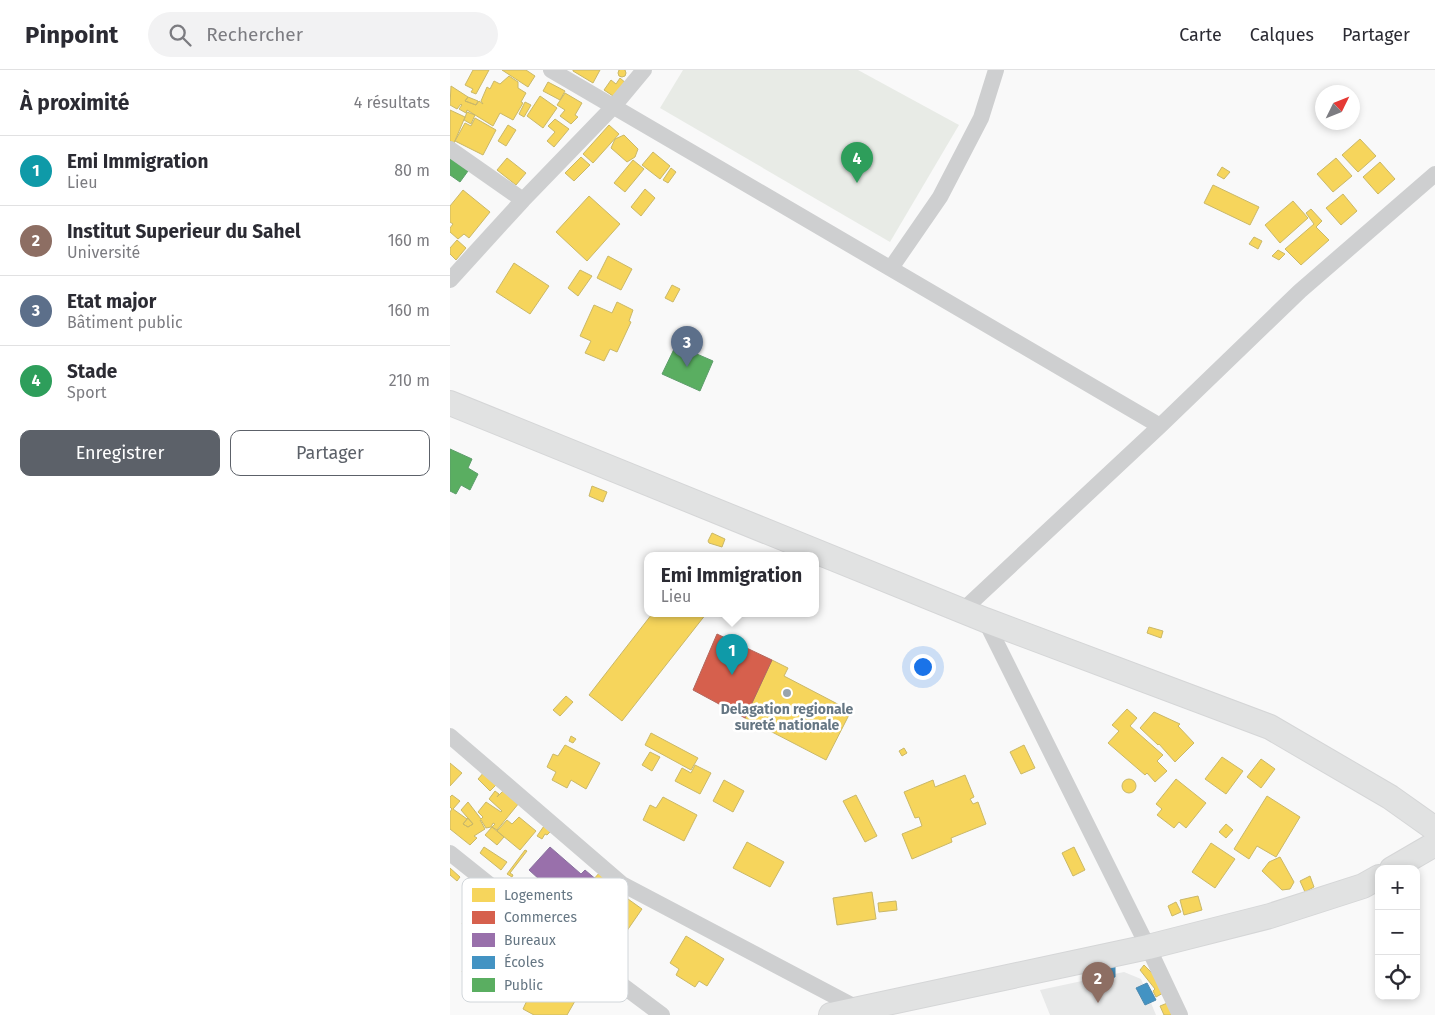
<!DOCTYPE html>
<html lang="fr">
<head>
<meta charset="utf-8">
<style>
  body { margin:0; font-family:"Fira Sans",sans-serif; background:#f2f2f3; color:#2b2b33 }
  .controls { position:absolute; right:15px; bottom:15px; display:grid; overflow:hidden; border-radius:10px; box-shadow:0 2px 8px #0003 }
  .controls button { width:45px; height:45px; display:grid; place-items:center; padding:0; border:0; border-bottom:1px solid #e1e1e2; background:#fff; color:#2b2b33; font:25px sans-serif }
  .compass { position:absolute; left:865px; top:15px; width:45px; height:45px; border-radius:50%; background:#fff; box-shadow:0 2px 8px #0003; rotate:47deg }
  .you { position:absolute; left:472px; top:596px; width:18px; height:18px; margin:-12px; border:4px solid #fff; border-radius:50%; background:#1a73e8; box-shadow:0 0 0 8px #1a73e833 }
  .badge { display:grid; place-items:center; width:32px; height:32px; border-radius:50%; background:#5c6169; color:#fff; font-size:16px; font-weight:700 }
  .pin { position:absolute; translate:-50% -41px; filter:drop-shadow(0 1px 2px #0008) }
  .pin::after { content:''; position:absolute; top:26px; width:18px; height:15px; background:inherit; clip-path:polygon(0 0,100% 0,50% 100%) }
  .popup { position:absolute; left:194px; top:482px; width:175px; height:65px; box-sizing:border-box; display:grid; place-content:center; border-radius:10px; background:#fff; filter:drop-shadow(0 1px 4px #0005); font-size:16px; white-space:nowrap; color:#7c7c81 }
  .popup b { font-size:19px; color:#2b2b33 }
  .popup::after { content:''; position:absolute; left:50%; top:100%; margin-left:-10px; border:10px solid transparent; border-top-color:#fff }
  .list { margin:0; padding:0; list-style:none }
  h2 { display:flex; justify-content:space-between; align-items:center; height:65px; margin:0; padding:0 20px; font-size:21px }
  h2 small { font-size:16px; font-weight:400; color:#7c7c81 }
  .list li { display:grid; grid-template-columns:32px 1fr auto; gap:15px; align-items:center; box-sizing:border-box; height:70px; padding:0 20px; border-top:1px solid #e1e1e2 }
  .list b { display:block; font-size:19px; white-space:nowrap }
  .list p { margin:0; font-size:16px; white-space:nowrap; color:#7c7c81 }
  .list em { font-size:16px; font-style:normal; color:#7c7c81 }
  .actions { display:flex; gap:10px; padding:15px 20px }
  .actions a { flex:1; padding:11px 0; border:1px solid #5c6169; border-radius:10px; text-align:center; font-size:18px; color:#5c6169 }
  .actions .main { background:#5c6169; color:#fff }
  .icon { flex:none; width:28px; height:28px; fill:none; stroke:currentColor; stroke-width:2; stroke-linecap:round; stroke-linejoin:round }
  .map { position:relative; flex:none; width:985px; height:945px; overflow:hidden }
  header { display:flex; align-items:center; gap:30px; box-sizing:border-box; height:70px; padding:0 25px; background:#fff; border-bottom:1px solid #e1e1e2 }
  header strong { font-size:24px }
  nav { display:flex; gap:28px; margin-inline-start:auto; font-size:18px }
  .search { width:350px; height:45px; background:#f2f2f3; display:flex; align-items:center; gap:12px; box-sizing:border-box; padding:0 18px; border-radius:28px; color:#7c7c81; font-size:19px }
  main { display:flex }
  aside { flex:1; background:#fff }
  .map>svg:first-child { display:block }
  .built { fill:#e8e9e9 }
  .green { fill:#e8ebe6 }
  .homes { fill:#f6d55c; stroke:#cab868 }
  .shops { fill:#d6604d; stroke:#b4675d }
  .offices { fill:#9970ab; stroke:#89729f }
  .schools { fill:#4393c3; stroke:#4d8ab0 }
  .public { fill:#5aae61; stroke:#5d9d6b }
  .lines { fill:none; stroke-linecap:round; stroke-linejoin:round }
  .secondary-casing { stroke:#d5d6d7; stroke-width:26 }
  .street { stroke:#cecfd0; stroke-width:16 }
  .secondary { stroke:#e1e2e2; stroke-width:24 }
  .poi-dot { fill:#99a4ac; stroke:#fff; stroke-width:2 }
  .labels { text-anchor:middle; stroke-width:5; stroke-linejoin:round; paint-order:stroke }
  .poi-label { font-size:14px; font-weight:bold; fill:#657683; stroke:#fff }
  .key { fill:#fff; stroke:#d1d6da; stroke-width:1 }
  .key-label { font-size:14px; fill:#657683 }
</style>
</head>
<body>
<header>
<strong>Pinpoint</strong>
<div class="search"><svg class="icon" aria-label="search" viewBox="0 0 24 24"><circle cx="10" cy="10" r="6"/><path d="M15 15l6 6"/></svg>Rechercher</div>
<nav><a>Carte</a><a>Calques</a><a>Partager</a></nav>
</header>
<main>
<aside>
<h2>À proximité<small>4 résultats</small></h2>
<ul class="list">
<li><span class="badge" style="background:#0f9aa8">1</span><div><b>Emi Immigration</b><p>Lieu</p></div><em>80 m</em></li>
<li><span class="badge" style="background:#8d6e63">2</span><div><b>Institut Superieur du Sahel</b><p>Université</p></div><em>160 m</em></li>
<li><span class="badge" style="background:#5c6f8a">3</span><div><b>Etat major</b><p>Bâtiment public</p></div><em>160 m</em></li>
<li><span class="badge" style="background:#2e9e5b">4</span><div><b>Stade</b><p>Sport</p></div><em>210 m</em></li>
</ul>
<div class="actions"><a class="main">Enregistrer</a><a>Partager</a></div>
</aside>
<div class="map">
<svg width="985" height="945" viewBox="0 0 985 945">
  <rect width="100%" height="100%" fill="#f9f9f9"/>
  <path class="built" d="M674,902L691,909L706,945H600L590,920Z"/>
  <path class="green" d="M233,0H408L509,55L440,172L210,38Z"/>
  <path class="homes" d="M168 3a4 4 0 1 1 8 0a4 4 0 1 1-8 0Z
    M23,0H39L26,24L21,22L23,19L15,15Z
    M52,0H76L85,6L78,17Z
    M123,0H150L143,13L123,1Z
    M59,6L68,12V18L76,23L71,32L73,33L63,50L50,43L43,56L17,40L16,43L9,39L12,35L11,34L7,39L0,35L1,16L18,27L15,31L26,35L29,31L33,34L31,31L37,17L40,19L44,11L50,14Z
    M170,8L177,14L166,28L154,20L161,10L166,14Z
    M98,12L115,21L110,30L93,21Z
    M115,23L132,33L125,45L128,47L121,54L110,46L115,40L107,35Z
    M90,26L107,38L93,58L77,46Z
    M18,27L28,31L26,35L15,31Z
    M75,32L81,35L74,47L69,44Z
    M0,40L15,47L4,73L0,71Z
    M17,42L25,45L21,54L14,50Z
    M25,48L46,60L33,85L5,71L15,53L21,56Z
    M105,49L119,59L104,77L97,71L105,62L98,56Z
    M58,55L66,60L56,76L48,71Z
    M159,55L169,64L143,93L133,84Z
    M174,65L188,79L185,87L177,92L161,78L165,69Z
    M910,69L926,86L908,102L892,85Z
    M203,82L220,96L210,109L192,95Z
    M131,87L140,95L124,111L115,103Z
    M57,88L76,103L66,115L47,100Z
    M886,88L902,106L883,122L867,104Z
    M183,90L194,99L175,122L164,113Z
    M930,92L945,109L928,124L913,107Z
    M772,97L780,102L774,109L767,105Z
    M221,98L226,102L218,113L213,110Z
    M763,115L809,137L800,155L754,133Z
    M195,119L205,128L191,146L181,137Z
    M13,120L40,142L19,168L14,164L8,169L0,162V158L3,154L0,152V136Z
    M893,124L907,141L891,155L876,138Z
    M139,126L170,154L137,191L106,162Z
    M843,131L858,148L830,173L815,155Z
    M861,139L872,151L866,157L879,170L851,195L835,179L864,154L856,143Z
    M804,167L812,171L808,179L799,174Z
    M7,170L16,178L6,190L0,184V178Z
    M828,180L835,184L829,190L822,186Z
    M158,186L182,199L171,220L147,208Z
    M64,193L99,216L80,244L46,222Z
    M130,200L142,206L128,226L118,218Z
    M222,215L230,219L223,232L215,228Z
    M167,232L183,240L179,251L181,252L167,282L160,279L154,291L135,283L141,271L130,266L144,235L162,243Z
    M142,416L157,422L153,432L139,426Z
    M262,463L275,469L272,477L259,473L258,471Z
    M202,544H256L172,651L139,625Z
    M699,557L713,561L711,568L697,563Z
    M322,590L338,598L334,606L401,641L376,690L295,648Z
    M116,626L123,632L110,646L103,640Z
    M677,639L687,648L680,656L713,685L707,691L717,701L705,712L697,703L695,705L658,673L669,661L662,655Z
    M704,642L730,654L728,656L744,673L725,692L709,674L708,675L690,658Z
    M201,663L248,688L241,700L195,675Z
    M121,666L126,669L123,673L119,671Z
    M115,675L150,693L136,719L121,710L117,718L102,710L106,702L97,697L103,684L108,686Z
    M574,675L585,698L571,704L560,682Z
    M454,678L457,683L452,686L449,681Z
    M200,682L210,687L202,701L192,695Z
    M772,687L793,701L776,724L755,709Z
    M811,689L825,699L811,718L797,707Z
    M0,693L12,703L0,716Z
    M245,695L261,703L250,724L225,711L232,698L241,703Z
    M35,701L47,714L40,721L28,709Z
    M515,705L524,727L520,729L523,734L528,732L536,754L501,768L502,772L462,789L452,764L472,756L469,747L465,748L454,722L483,710L485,717Z
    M672 716a7 7 0 1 1 14 0a7 7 0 1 1-14 0Z
    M726,709L756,733L736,758L729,752L724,758L707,745L712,739L706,734Z
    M274,710L294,721L283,742L263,731Z
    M54,720L69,733L47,760L42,757L45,754L43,753L41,757L36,758L31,750H30L35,759L24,766L27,768L20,775L0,759V742L2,739L0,737V727L2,725L10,731L3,739L17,749L13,754L18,757L23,754L11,740L18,732L31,749L33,747L28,742L36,732L51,742L52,741L39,729L45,721L49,724L47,727Z
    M406,725L427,766L415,772L393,731Z
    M817,726L850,747L826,787L807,776L799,789L784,779Z
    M213,727L247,745L234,771L193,750L200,735L206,738Z
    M69,747L86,761L70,780L47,761L57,750L62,754Z
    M18,748L23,754L18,757L13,754Z
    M776,754L783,760L776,768L769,762Z
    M94,756L100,762L97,765L95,764L92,769L87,766Z
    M42,757L54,767L47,775L35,765Z
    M297,772L334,792L320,817L283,798Z
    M761,773L785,789L765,818L742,802Z
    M34,777L57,792L51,800L30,783Z
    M624,777L635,800L623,806L612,783Z
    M75,780L77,781L60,803L63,805L62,807L57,804Z
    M830,787L844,812L840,819L832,820L812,801L819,792Z
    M0,798L10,807L7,811L0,805Z
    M151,801L158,806L152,816L142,811Z
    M860,806L864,817L855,822L850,811Z
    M157,814L192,839L174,865L138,839Z
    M422,822L426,849L387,855L383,828Z
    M748,826L752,840L734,845L730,830Z
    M28,830L40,838L25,862L12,854Z
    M446,831L447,840L429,842L428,833Z
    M726,832L731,842L722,846L718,836Z
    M236,866L274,889L257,916L249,911L245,917L226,905L229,899L220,893Z
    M27,877L60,897L44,922L12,902Z
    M694,895L707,908L715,922L706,927L703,921L705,919L690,900Z
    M103,909L118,917L113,924L125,931L117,945H84L73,939L80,924L86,927L91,917L97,920Z
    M720,932L725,945H714L710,936Z"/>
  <path class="shops" d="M267,564L322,590L295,648L243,620Z"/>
  <path class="offices" d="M100,777L131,804L135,800L148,811L123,840L79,800Z"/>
  <path class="schools" d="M665,896V907L646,912L644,902Z
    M697,913L706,930L695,935L686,918Z"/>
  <path class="public" d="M0,88L18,101L10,112L0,105Z
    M226,275L263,291L250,321L212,304Z
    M0,379L22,389L18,398L28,404L20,420L11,415L6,424L0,421Z"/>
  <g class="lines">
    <g class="secondary-casing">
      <path id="secondary" d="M0,333L535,550L820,657L940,727L985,759
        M942,799L985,774
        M381,945L698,877L820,846L913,816L929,807"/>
    </g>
    <path class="street" d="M101,0L710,356
      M0,79L73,130
      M441,198L490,127L531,48L546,0
      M0,210L73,130L164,36L194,0
      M512,541L710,356L850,221L985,104
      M535,550L698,877L730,945
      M0,666L172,814L409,939
      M0,783L70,839L212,945"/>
    <use href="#secondary" class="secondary"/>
  </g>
  <circle class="poi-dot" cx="337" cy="623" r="5"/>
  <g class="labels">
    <g class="poi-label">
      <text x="337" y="644">Delagation regionale<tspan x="337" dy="16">sureté nationale</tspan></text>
    </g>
  </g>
  <rect x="12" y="808" width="166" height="124" rx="8" class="key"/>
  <rect x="22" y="818" width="23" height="14" fill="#f6d55c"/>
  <rect x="22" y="841" width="23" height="13" fill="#d6604d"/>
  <rect x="22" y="863" width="23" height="14" fill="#9970ab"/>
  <rect x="22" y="886" width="23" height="13" fill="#4393c3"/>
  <rect x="22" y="908" width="23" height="14" fill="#5aae61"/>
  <g class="key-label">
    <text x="54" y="830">Logements</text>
    <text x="54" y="852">Commerces</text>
    <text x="54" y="875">Bureaux</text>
    <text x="54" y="897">Écoles</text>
    <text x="54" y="920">Public</text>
  </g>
</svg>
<div class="controls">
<button>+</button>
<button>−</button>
<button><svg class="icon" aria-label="locate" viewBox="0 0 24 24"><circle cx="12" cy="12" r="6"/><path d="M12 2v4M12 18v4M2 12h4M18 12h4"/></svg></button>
</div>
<svg class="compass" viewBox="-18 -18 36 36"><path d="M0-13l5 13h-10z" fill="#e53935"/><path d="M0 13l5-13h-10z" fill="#7c7c81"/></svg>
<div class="you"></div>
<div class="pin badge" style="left:282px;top:605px;background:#0f9aa8">1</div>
<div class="popup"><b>Emi Immigration</b>Lieu</div>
<div class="pin badge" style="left:648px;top:933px;background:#8d6e63">2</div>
<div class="pin badge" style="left:237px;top:297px;background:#5c6f8a">3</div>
<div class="pin badge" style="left:407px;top:113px;background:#2e9e5b">4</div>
</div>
</main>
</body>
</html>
